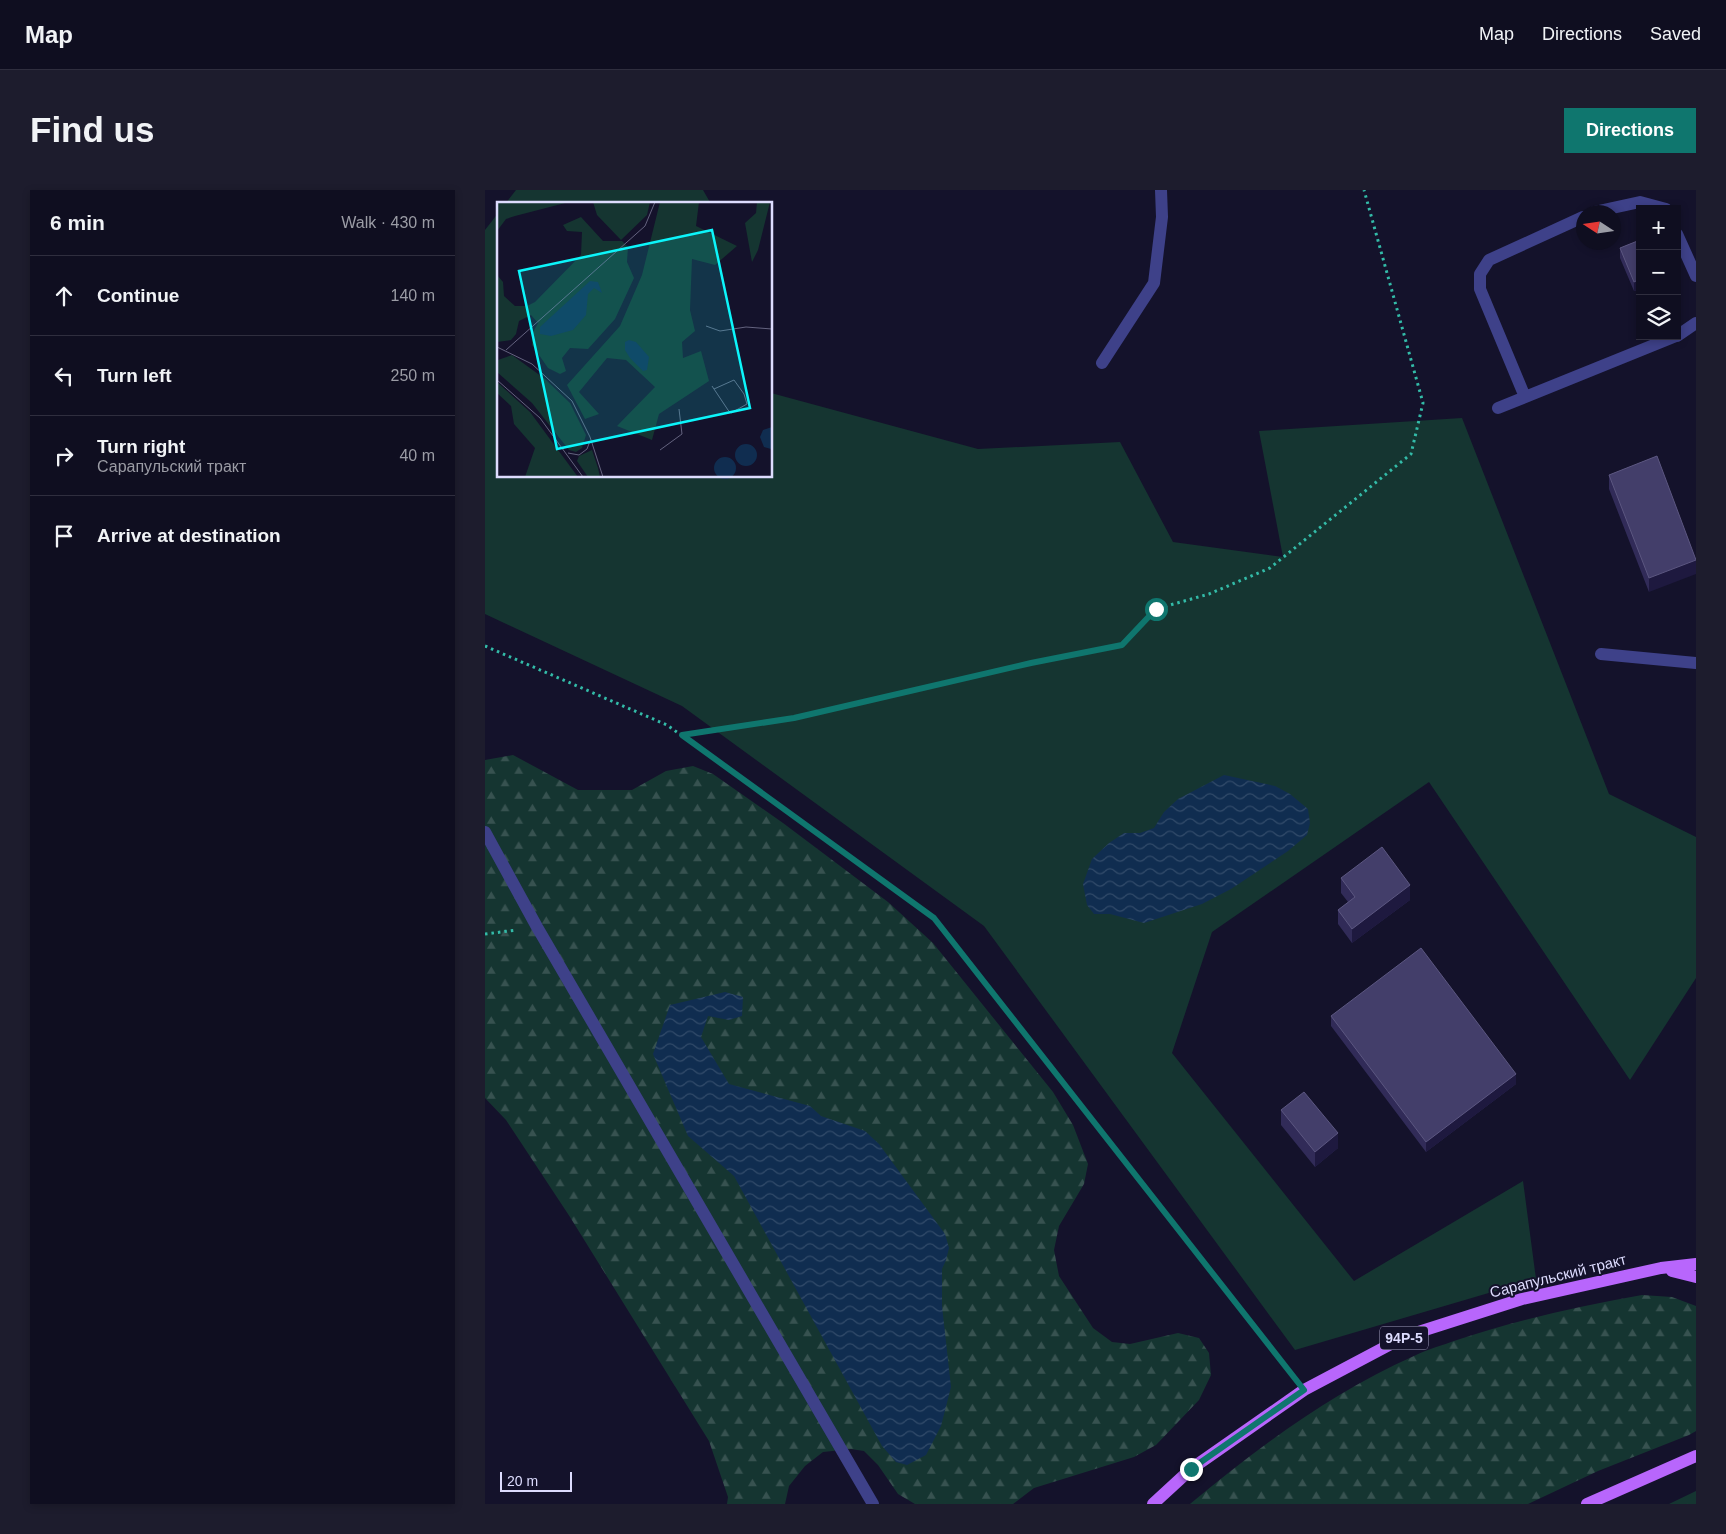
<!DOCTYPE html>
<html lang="en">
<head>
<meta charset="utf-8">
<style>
  body { margin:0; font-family:Arial,sans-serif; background:#1d1c2d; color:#f1f3f6 }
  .controls { position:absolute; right:15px; top:15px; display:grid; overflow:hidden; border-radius:0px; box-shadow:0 2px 8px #0003 }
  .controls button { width:45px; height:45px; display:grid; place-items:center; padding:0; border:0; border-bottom:1px solid #2f2e3e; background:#0f0e20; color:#f1f3f6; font:25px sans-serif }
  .compass { position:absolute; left:1091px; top:15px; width:45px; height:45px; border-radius:50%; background:#0f0e20; box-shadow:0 2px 8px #0003; rotate:282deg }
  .scale { position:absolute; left:15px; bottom:12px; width:72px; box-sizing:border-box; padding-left:5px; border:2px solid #dddcfe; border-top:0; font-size:14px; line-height:18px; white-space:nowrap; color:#dddcfe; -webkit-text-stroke:4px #14122b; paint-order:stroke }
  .stop { position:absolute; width:15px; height:15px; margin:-11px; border:4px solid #0f766e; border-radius:50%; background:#fff }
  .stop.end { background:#0f766e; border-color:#fff; box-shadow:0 1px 5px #0008 }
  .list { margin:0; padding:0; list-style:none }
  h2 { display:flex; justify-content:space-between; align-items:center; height:65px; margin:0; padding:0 20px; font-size:21px }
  h2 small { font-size:16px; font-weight:400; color:#9b9ca5 }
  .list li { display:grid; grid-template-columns:32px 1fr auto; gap:15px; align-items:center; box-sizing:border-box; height:80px; padding:0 20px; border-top:1px solid #2f2e3e }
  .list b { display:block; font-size:19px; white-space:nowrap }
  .list p { margin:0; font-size:16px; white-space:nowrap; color:#9b9ca5 }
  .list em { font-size:16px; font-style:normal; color:#9b9ca5 }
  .icon { flex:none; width:28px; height:28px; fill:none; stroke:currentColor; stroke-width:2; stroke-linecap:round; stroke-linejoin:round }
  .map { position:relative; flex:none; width:1211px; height:1314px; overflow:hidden; border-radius:0px }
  header { display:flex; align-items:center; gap:30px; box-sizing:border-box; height:70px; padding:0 25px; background:#0f0e20; border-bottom:1px solid #2f2e3e }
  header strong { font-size:24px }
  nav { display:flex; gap:28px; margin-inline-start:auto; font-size:18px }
  .intro { display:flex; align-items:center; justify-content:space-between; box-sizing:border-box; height:120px; padding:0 30px }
  h1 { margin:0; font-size:35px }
  .button { padding:12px 22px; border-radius:0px; background:#0f766e; color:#fff; font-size:18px; font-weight:700 }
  main { display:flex; gap:30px; padding:0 30px }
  aside { flex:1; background:#0f0e20; border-radius:0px; box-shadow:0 2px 8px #0003 }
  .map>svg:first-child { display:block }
  .grass { fill:#153531 }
  .forest { fill:url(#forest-firs) }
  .water { fill:url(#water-waves) }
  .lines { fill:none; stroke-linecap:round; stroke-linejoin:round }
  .path { stroke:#33bba8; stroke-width:3; stroke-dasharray:2.5 4; stroke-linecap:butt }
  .minor { stroke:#3e4189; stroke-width:12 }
  .major { stroke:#b866fc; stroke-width:12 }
  .wall { fill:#312b58 }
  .shaded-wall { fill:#1e193f }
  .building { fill:#433e6a; stroke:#5c5781 }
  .route { stroke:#0f766e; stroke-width:6 }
  .labels { text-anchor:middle; stroke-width:4; stroke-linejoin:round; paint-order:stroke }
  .shield { fill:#14122b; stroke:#a19fbf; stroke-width:1 }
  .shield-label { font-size:14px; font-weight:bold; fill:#dddcfe }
  .street-label { font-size:15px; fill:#dddcfe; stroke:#14122b }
  .inset-road { fill:none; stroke:#64637f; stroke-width:1 }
  .view { fill:#0cf5fa; fill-opacity:0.15; stroke:#0cf5fa; stroke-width:2.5 }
  .inset-edge { fill:none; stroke:#dddcfe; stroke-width:2.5 }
</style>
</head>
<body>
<header>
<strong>Map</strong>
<nav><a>Map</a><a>Directions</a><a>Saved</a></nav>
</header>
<div class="intro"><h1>Find us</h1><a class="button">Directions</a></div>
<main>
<aside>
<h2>6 min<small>Walk · 430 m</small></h2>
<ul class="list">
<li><svg class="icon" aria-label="ahead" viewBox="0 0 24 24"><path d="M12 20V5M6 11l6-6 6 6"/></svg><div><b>Continue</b></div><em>140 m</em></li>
<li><svg class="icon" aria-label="left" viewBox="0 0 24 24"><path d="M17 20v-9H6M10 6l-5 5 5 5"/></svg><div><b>Turn left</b></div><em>250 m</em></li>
<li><svg class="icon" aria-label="right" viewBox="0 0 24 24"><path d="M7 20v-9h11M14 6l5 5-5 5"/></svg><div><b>Turn right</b><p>Сарапульский тракт</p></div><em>40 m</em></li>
<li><svg class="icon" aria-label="arrive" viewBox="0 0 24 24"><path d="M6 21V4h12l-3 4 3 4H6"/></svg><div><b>Arrive at destination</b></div></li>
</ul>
</aside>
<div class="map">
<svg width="1211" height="1314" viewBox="0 0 1211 1314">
  <defs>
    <pattern id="forest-firs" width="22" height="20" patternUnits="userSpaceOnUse" patternTransform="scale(1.25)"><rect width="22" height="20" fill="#153531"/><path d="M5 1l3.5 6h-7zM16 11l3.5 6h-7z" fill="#375250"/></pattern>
    <pattern id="water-waves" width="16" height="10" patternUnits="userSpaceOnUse" patternTransform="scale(1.25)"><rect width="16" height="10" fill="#102d50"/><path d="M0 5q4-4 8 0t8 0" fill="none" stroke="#324b6a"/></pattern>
  </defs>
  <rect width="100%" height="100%" fill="#14122b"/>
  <path class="grass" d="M31,0H218L226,14H20Z
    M14,22V286H286V203L493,259L635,252L688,352L798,367L774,241L977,228L1124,604L1211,647V788L1145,890L944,592L727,742L687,863L869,1091L1038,991L1051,1089L810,1160L499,736L197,516L0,424V40Z"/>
  <path class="forest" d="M28,565L93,600H147L181,581L208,576L228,584L298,633L403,712L448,753L568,902L588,935L603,974L599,994L574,1036L569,1060L574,1086L608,1138L627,1152L645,1154L693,1143L714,1148L724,1163L726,1185L714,1210L671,1255L649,1267L549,1298L528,1314H430L413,1304L393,1275L379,1261L366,1259L338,1262L320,1276L304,1296L300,1314H242L243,1307L224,1251L85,1027L21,930L0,908V570Z
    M1157,1105L1187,1107L1211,1116V1241L1204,1245L1113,1281L1043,1314H705C774,1257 847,1202 929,1166C943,1159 958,1155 972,1150C1033,1130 1094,1116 1157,1105Z
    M1211,1301V1314H1184Z"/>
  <path class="water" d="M739,585L790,596L805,604L823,619L825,633L822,645L803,661L746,699L717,714L659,733L625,724H609L602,715L598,694L607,669L624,653L639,643H655L669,638L679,622L693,609Z
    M240,802L258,807L257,826L244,830L223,826L216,847L244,894L325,916L336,926L380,941L394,954L460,1044L464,1058L461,1070L457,1079V1116L466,1197L456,1236L441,1265L422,1275L411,1272L397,1256L249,986L203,946L168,864L185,815Z"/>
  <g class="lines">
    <path class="path" d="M0,456L182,535L449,728L808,1186
      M198,545L309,528L546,473L637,455L671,419L724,404L785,378L926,264L938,213L879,0
      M0,744L32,740"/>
    <path class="minor" d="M1109,22L1155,12L1181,19
      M1192,44L1211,86
      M1192,146L1211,133
      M617,173L669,93L677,27L676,0
      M1040,207L995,99V84L1004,70L1098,27
      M1013,218L1191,146
      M1116,464L1211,473
      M0,642L52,737L388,1314"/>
    <path class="major" d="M1187,1081L1211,1087
      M668,1314L706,1279L819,1200L921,1146L1037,1109L1176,1078L1211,1074
      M1102,1314L1211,1266"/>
  </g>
  <path class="wall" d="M1155,50V99L1149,101L1135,68V58Z
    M1172,266L1164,402L1124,299V285Z
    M856,688L925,710L867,753L853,734V720L863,712L856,703Z
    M846,826L1031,894L941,962L846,836Z
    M796,920L853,958L830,977L796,935Z"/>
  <path class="shaded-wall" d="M1155,89V99L1149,101V92Z
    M1211,370V384L1164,402V388Z
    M925,695V710L867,753V739Z
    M1031,884V894L941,962V952Z
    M853,943V958L830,977V962Z"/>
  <path class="building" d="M1155,50V89L1149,92L1135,58Z
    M1172,266L1211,370L1164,388L1124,285Z
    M897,657L925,695L867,739L853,720L870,707L856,688Z
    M936,758L1031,884L941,952L846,826Z
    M819,902L853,943L830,962L796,920Z"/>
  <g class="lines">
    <path class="route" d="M671,419L637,455L546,473L309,528L197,545L449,728L819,1200L706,1279"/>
  </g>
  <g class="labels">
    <rect class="shield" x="895" y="1136.5" width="48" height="23" rx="4"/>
    <g class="shield-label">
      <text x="919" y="1153">94Р-5</text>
    </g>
    <g class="street-label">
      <text transform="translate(1073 1086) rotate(-14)" y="5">Сарапульский тракт</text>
    </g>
  </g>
  <g transform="translate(12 12)">
    <rect width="275" height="275" fill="#14122b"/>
    <path d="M96,0H153L150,13L124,38L100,13ZM163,0H202L199,24L240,44L218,63L195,57L193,108L198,129L185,140L186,156L204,149L212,179L162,212L155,238L120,224L158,185L129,158L110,156L82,190L102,212L88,217L70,183L123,124L145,73ZM260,0H273L261,48L255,60L248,21L259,11Z" fill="#153531"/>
    <path d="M0,0H72L18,14L9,17L0,29ZM84,15L106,39H125L131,45L130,60L137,76L118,117L91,147L73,146L65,156L69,169L63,172L51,166L35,143V132L41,121L34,113L22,119L19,132L14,138L0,140V73L6,80L7,94L18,104H30L38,100L84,53L85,30L70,29L66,23ZM15,153L48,177L73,201L89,233L85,246L79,250L72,248L35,201L0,170L1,158ZM0,180L33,210L81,275H28L38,246L17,222L14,204L0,191ZM95,248L101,266L103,275H91L80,259L82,254Z" fill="#153531"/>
    <path d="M93,79L101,80L105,91L97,86L91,92L89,113L76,128L54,134L43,132V125ZM132,138L139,140L152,155L150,168L146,169L133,156L128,148V140ZM275,225V247H274L267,245L263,235L266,228ZM238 253a11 11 0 1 1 22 0a11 11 0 1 1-22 0ZM217 266a11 11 0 1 1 22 0a11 11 0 1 1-22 0Z" fill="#102d50"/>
    <path class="inset-road" d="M209,124L223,129L249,125L275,127M0,145L35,162L75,199L93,235L106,275M9,148L148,24L158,0M0,178L43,216L86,275M215,184L231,208L234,211L250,202L247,192L237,178L217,187M163,248L185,232L182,207M71,251L82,253L90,247L93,239"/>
    <path class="view" d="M215,28L253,206L60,247L22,69Z"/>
    <rect width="275" height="275" class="inset-edge"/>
  </g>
</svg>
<div class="controls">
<button>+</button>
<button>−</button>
<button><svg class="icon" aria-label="layers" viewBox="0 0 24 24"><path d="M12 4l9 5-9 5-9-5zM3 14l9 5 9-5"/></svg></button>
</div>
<svg class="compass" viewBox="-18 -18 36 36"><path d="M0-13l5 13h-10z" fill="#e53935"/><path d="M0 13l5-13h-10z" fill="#9b9ca5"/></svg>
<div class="scale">20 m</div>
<div class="stop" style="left:671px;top:419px"></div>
<div class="stop end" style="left:706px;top:1279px"></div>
</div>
</main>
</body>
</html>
